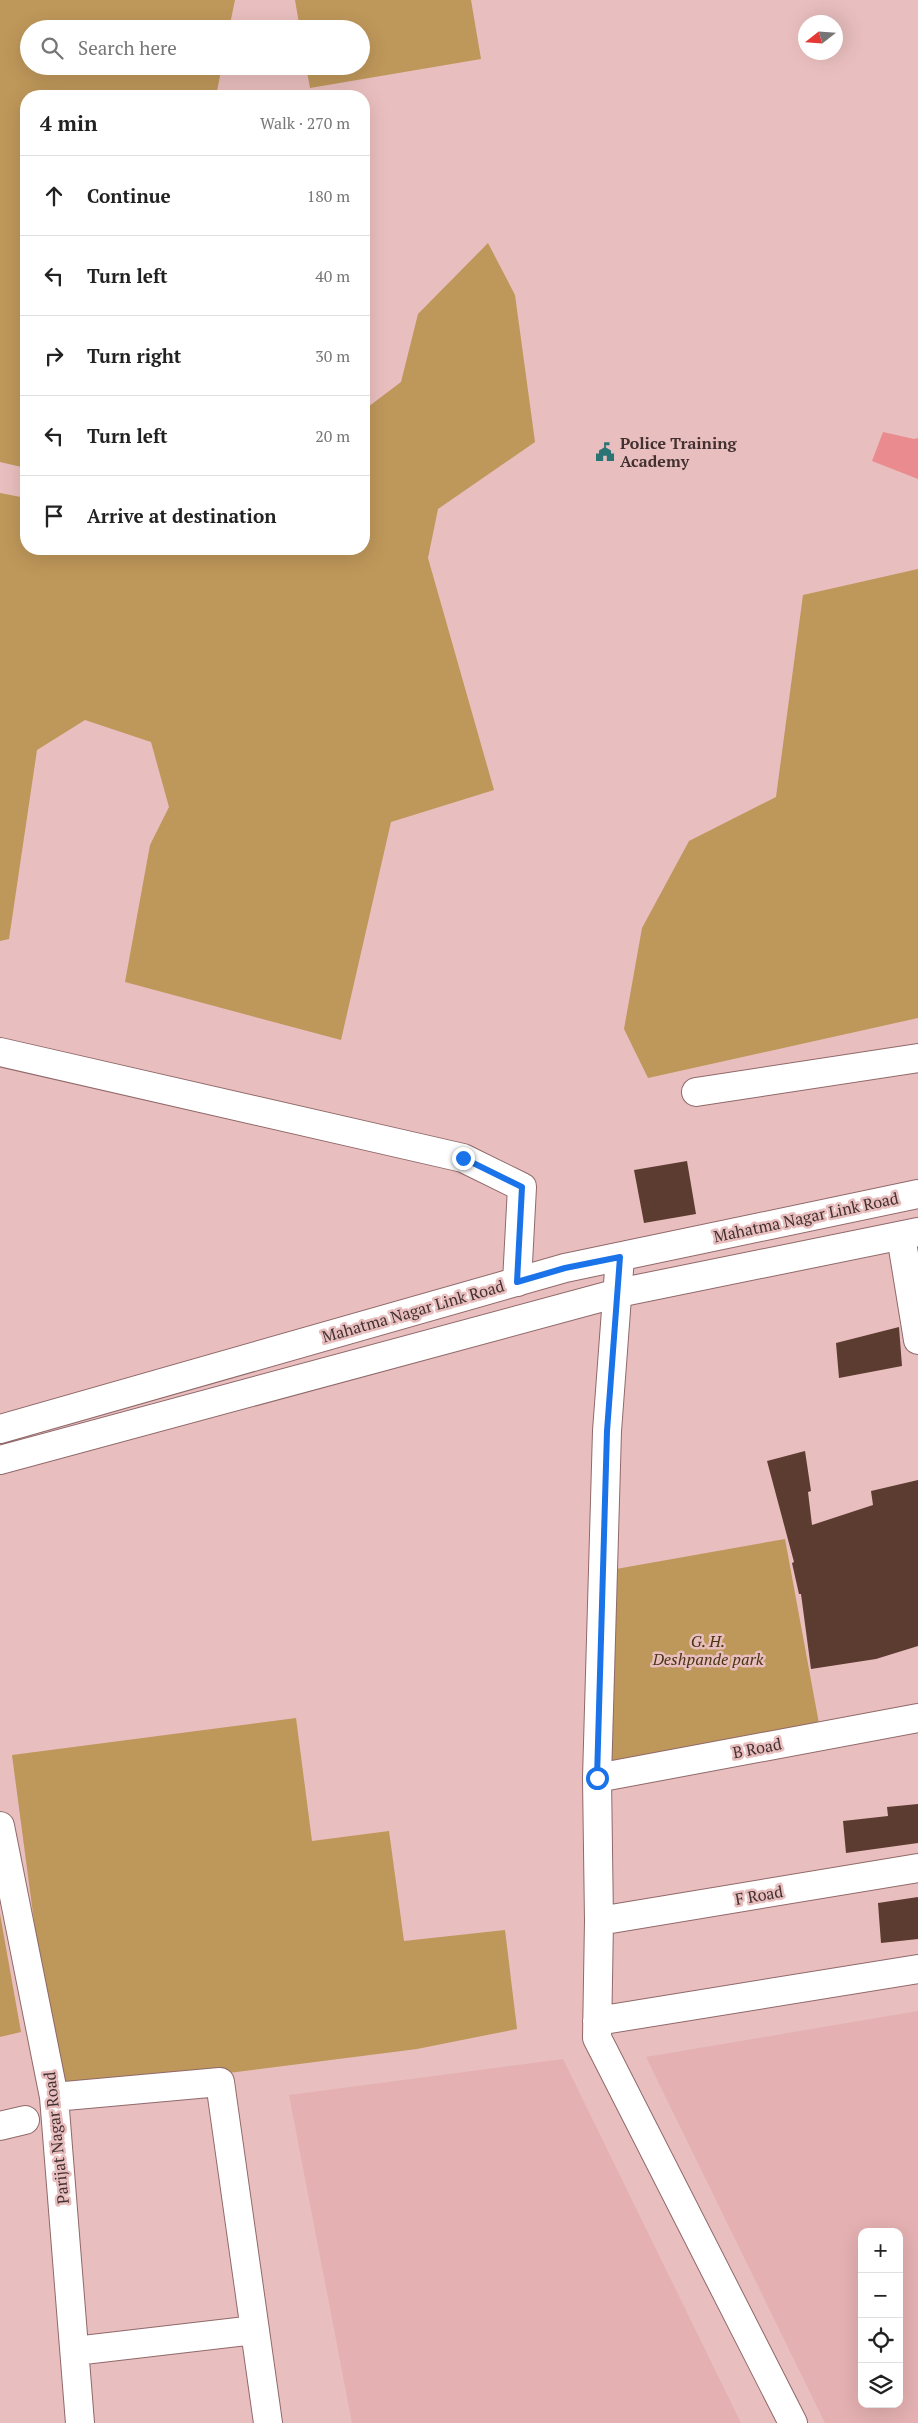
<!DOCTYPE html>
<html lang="en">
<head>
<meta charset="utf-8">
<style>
  body { margin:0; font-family:"PT Serif",serif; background:#f2f2f2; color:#222 }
  .controls { position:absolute; right:15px; bottom:15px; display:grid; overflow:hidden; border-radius:10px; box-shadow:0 5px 20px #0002 }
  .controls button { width:45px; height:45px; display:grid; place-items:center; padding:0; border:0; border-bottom:1px solid #e0e0e0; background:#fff; color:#222; font:25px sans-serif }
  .compass { position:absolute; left:798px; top:15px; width:45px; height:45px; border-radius:50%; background:#fff; box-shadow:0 5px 20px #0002; rotate:253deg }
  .stop { position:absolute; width:15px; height:15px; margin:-11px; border:4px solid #1a73e8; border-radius:50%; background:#fff }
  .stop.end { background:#1a73e8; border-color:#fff; box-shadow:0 1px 5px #0008 }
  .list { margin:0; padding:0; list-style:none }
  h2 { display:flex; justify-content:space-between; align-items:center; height:65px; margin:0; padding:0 20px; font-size:21px }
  h2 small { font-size:16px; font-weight:400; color:#767676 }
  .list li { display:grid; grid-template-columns:32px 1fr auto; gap:15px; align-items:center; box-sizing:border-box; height:80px; padding:0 20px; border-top:1px solid #e0e0e0 }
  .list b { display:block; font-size:19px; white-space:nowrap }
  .list em { font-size:16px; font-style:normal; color:#767676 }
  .icon { flex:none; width:28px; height:28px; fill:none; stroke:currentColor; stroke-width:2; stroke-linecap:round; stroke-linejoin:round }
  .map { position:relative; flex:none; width:918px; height:2423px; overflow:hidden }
  .search { position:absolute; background:#fff; box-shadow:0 5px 20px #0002; left:20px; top:20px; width:350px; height:55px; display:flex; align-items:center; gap:12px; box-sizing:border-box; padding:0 18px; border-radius:28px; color:#767676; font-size:19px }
  .panel { position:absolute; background:#fff; box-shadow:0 5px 20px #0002; left:20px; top:90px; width:350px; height:465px; border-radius:20px }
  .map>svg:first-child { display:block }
  .built { fill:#e4b0b1; fill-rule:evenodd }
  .green { fill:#be975a }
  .water { fill:#e98b8f }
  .building { fill:#5c3b31 }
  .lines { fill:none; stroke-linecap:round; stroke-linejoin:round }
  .minor-casing { stroke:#90696a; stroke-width:30 }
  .major-casing { stroke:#90696a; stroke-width:30 }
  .minor { stroke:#fff; stroke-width:28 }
  .major { stroke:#fff; stroke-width:28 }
  .route { stroke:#1a73e8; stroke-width:6 }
  .labels { text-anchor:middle; stroke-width:5; stroke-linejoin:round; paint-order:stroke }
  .poi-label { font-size:16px; font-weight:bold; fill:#433132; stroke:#e9bebe; text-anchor:start }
  .street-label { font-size:16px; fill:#433132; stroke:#e9bebe }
  .park-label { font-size:16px; font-style:italic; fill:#493512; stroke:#e9bebe }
</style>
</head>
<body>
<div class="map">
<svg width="918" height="2423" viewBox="0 0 918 2423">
  <rect width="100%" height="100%" fill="#e9bebe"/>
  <path class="built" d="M918,2011V2423H825L646,2057ZM862,2232H899V2404H862Z
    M563,2059L741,2423H352L289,2095Z"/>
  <path class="green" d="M0,0H235L229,29H29V66H222L216,96H26V468L0,462Z
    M295,0H471L481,59L310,88L306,66H361V29H300Z
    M488,243L515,295L535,442L438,509L428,558L494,790L391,822L341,1040L125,982L150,845L169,807L151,742L85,720L37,750L9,939L0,941V493L26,498V549H364V410L401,382L418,314Z
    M918,569V1018L648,1078L624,1029L642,928L689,841L776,797L803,595Z
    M785,1539L820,1729L610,1763L616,1569Z
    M296,1718L312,1841L389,1831L404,1941L505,1930L517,2029L417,2049L57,2095L12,1755Z
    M0,1914L21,2032L0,2037Z"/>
  <path class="water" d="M883,432L914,439L918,438V479L872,461Z"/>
  <path class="building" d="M687,1161L696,1214L644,1223L634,1170Z
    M899,1327L902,1366L839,1378L836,1343Z
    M805,1451L811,1491L808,1492L812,1525L873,1505L871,1491L918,1480V1646L876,1659L811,1669L801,1594H799L792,1563L794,1562L767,1461Z
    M918,1804V1843L846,1853L843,1821L888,1816L887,1807Z
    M918,1897V1939L881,1943L878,1903Z"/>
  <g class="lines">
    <g class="minor-casing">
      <path id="minor" d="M0,1052L463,1158L522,1187L517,1282
        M696,1092L918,1058
        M901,1236L918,1340
        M620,1257L607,1431L597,1778L599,1921L597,2038L793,2423
        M597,1778L918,1718
        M0,1826L54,2097L80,2423
        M599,1921L918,1868
        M597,2021L918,1969
        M54,2097L220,2082L268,2423
        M0,2126L25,2120
        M75,2351L255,2330"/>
    </g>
    <g class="major-casing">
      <path id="major" d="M0,1429L565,1268L918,1194
        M0,1460L618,1293L918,1232"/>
    </g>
    <use href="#minor" class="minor"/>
    <use href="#major" class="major"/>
  </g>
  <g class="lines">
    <path class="route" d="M463,1158L522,1187L517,1282L565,1268L620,1257L607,1431L597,1778"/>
  </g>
  <defs>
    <g id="civic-bare" transform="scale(1.5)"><path d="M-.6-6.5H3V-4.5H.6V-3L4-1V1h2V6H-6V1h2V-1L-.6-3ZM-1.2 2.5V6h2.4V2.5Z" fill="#2a7476" stroke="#e9bebe" stroke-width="2.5" paint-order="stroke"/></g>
  </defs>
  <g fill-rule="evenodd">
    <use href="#civic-bare" x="605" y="452"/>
  </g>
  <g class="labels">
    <g class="poi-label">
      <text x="620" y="449">Police Training<tspan x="620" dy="18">Academy</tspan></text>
    </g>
    <g class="street-label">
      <text transform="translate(806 1217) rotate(-12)" y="6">Mahatma Nagar Link Road</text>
      <text transform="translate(413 1311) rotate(-16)" y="6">Mahatma Nagar Link Road</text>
      <text transform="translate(757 1748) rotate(-11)" y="6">B Road</text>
      <text transform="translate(759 1895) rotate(-10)" y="6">F Road</text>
      <text transform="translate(56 2138) rotate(-96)" y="6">Parijat Nagar Road</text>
    </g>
    <g class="park-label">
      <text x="708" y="1647">G. H.<tspan x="708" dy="18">Deshpande park</tspan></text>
    </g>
  </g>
</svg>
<div class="controls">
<button>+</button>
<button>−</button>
<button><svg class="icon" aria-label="locate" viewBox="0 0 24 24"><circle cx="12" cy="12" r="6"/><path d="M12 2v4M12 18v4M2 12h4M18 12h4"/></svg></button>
<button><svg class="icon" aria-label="layers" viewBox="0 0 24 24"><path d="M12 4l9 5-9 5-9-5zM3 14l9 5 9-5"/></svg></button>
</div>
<svg class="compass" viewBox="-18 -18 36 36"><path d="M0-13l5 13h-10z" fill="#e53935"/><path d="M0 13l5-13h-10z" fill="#767676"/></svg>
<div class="stop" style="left:597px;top:1778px"></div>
<div class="stop end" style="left:463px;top:1158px"></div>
<div class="search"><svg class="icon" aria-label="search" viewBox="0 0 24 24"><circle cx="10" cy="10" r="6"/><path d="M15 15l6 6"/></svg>Search here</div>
<section class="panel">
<h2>4 min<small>Walk · 270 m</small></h2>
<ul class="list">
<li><svg class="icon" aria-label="ahead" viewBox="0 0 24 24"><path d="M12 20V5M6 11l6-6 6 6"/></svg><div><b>Continue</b></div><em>180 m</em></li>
<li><svg class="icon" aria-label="left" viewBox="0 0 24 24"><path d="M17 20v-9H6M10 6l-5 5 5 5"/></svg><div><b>Turn left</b></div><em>40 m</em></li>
<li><svg class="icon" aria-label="right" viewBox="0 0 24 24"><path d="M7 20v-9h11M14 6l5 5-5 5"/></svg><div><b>Turn right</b></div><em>30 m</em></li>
<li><svg class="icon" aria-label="left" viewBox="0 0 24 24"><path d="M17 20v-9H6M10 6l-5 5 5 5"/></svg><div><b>Turn left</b></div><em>20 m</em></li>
<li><svg class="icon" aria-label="arrive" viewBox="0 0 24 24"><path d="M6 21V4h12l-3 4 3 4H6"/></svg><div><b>Arrive at destination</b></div></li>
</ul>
</section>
</div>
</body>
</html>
